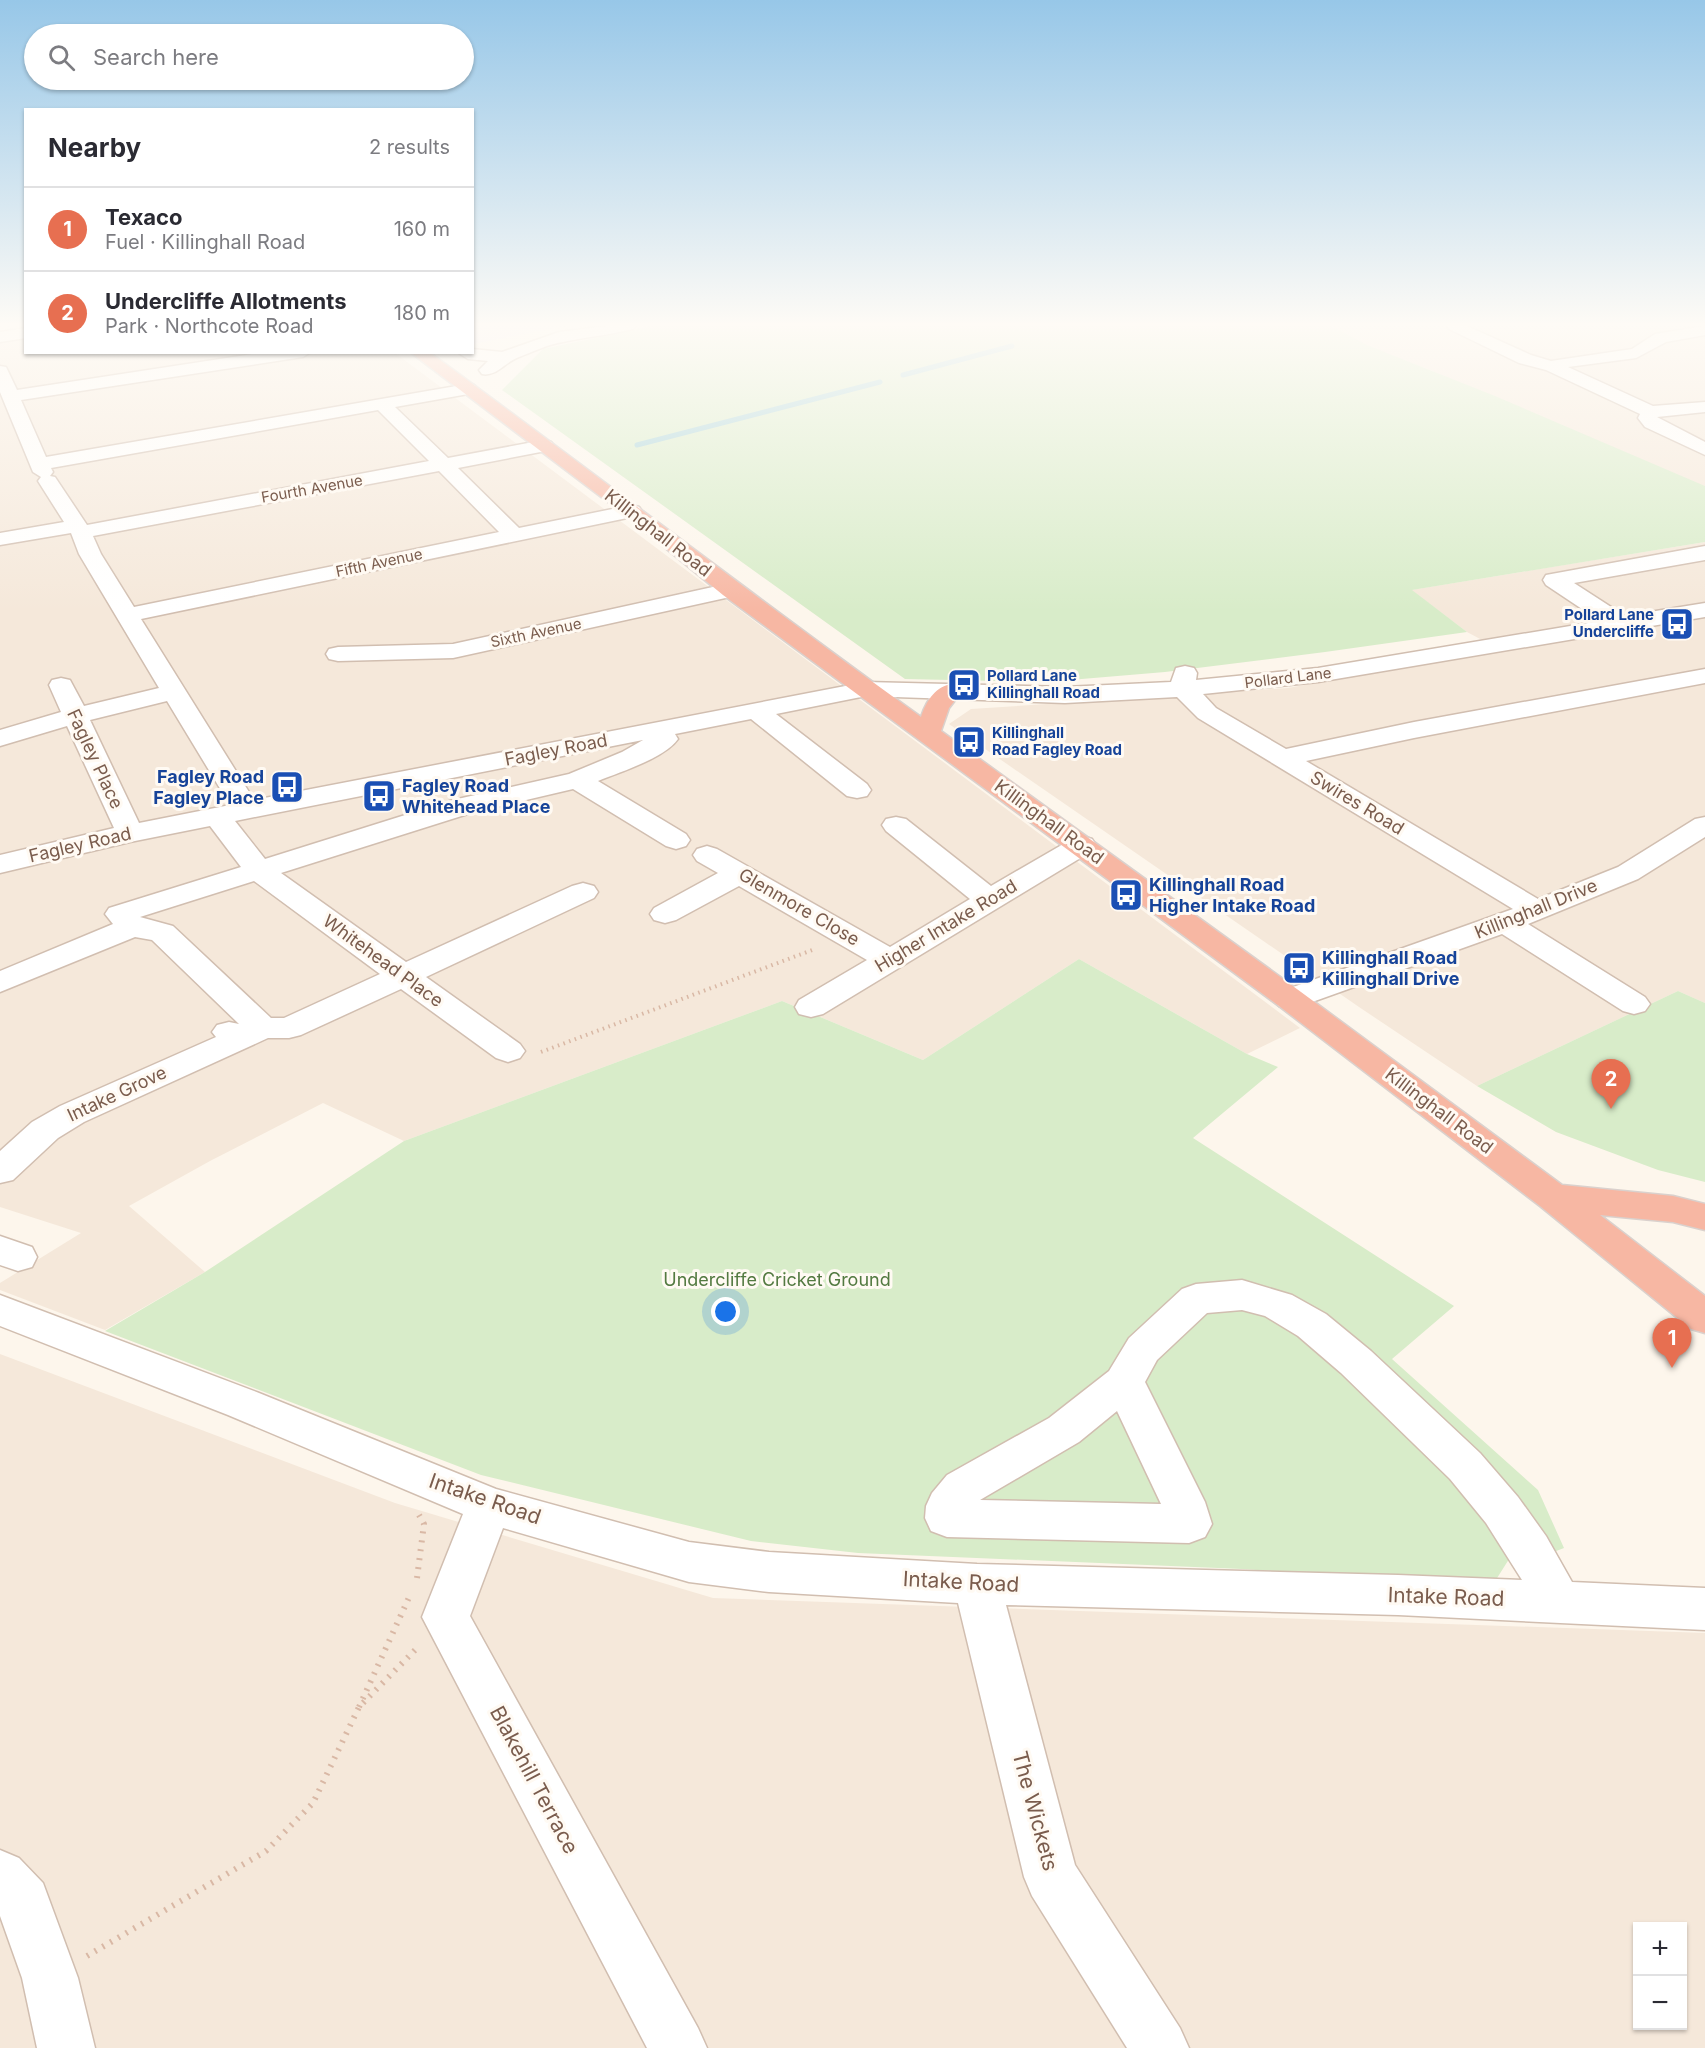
<!DOCTYPE html>
<html lang="en">
<head>
<meta charset="utf-8">
<style>
  body { margin:0; font-family:Inter,sans-serif; background:#f7f7f7; color:#2b2b33 }
  .controls { position:absolute; right:18px; bottom:18px; display:grid; overflow:hidden; border-radius:0px; box-shadow:0 2px 4px #0004 }
  .controls button { width:54px; height:54px; display:grid; place-items:center; padding:0; border:0; border-bottom:2px solid #e1e1e2; background:#fff; color:#2b2b33; font:30px sans-serif }
  .you { position:absolute; left:726px; top:1312px; width:21px; height:21px; margin:-15px; border:4px solid #fff; border-radius:50%; background:#1a73e8; box-shadow:0 0 0 9px #1a73e833 }
  .badge { display:grid; place-items:center; width:39px; height:39px; border-radius:50%; background:#e76f51; color:#fff; font-size:20px; font-weight:700 }
  .pin { position:absolute; translate:-50% -50px; filter:drop-shadow(0 2px 3px #0008) }
  .pin::after { content:''; position:absolute; top:32px; width:21px; height:18px; background:inherit; clip-path:polygon(0 0,100% 0,50% 100%) }
  .list { margin:0; padding:0; list-style:none }
  h2 { display:flex; justify-content:space-between; align-items:center; height:78px; margin:0; padding:0 24px; font-size:26px }
  h2 small { font-size:20px; font-weight:400; color:#7c7c81 }
  .list li { display:grid; grid-template-columns:39px 1fr auto; gap:18px; align-items:center; box-sizing:border-box; height:84px; padding:0 24px; border-top:2px solid #e1e1e2 }
  .list b { display:block; font-size:22px; white-space:nowrap }
  .list p { margin:0; font-size:20px; white-space:nowrap; color:#7c7c81 }
  .list em { font-size:20px; font-style:normal; color:#7c7c81 }
  .icon { flex:none; width:33px; height:33px; fill:none; stroke:currentColor; stroke-width:2; stroke-linecap:round; stroke-linejoin:round }
  .map { position:relative; flex:none; width:1705px; height:2048px; overflow:hidden }
  .search { position:absolute; background:#fff; box-shadow:0 2px 4px #0004; left:24px; top:24px; width:450px; height:66px; display:flex; align-items:center; gap:15px; box-sizing:border-box; padding:0 21px; border-radius:33px; color:#7c7c81; font-size:22px }
  .panel { position:absolute; background:#fff; box-shadow:0 2px 4px #0004; left:24px; top:108px; width:450px; height:246px; border-radius:0px }
  .map>svg:first-child { display:block }
  .residential { fill:#f5e8da; fill-rule:evenodd }
  .education { fill:#f3e8fa }
  .green { fill:#d8ecc9 }
  .lines { fill:none; stroke-linecap:round; stroke-linejoin:round }
  .stream { stroke:#a5d3da; stroke-width:5 }
  .minor-casing { stroke:#d1beb0; stroke-width:3 }
  .highway-casing { stroke:#dad1cd; stroke-width:3 }
  .path-far1 { stroke:#d9b8a5; stroke-width:4; stroke-dasharray:1.5 4.5; stroke-linecap:butt }
  .path { stroke:#d9b8a5; stroke-width:6; stroke-dasharray:2 7; stroke-linecap:butt }
  .minor { fill:#fff; fill-rule:evenodd }
  .highway { fill:#f7b7a3; fill-rule:evenodd }
  .labels { text-anchor:middle; stroke-width:6; stroke-linejoin:round; paint-order:stroke }
  .far-street-label { font-size:15px; fill:#7a5c4d; stroke:#fffaf3 }
  .far-transit-label { font-size:15px; font-weight:bold; fill:#164399; stroke:#fffaf3; text-anchor:start }
  .street-label { font-size:18px; fill:#7a5c4d; stroke:#fffaf3 }
  .transit-label { font-size:18px; font-weight:bold; fill:#164399; stroke:#fffaf3; text-anchor:start }
  .park-label { font-size:18px; fill:#537a41; stroke:#fffaf3 }
  .near-street-label { font-size:21px; fill:#7a5c4d; stroke:#fffaf3 }
</style>
</head>
<body>
<div class="map">
<svg width="1705" height="2048" viewBox="0 0 1705 2048">
  <rect width="100%" height="100%" fill="#fdf6ec"/>
  <path class="residential" d="M1330,326H1705V488L1430,370L1368,346Z
    M25,330L26,352L395,353L1300,1028L1247,1054L1079,959L923,1060L782,1001L404,1141L323,1103L210,1161L129,1206L205,1272L105,1330L0,1290V1283L81,1233L0,1207V333Z
    M1705,542V1003L1678,991L1477,1086L1359,1007L949,724L971,709L1288,688L1499,649L1467,632L1411,590Z
    M0,1354L395,1503L713,1598L1705,1633V2048H0ZM1638,1926H1682V2026H1638Z"/>
  <path class="education" d="M473,326H566L473,344Z"/>
  <path class="green" d="M652,326H1331L1367,345L1495,396L1705,486V542L1412,590L1467,632L1325,652L1165,672L1046,682L905,679L502,390L543,349Z
    M1079,959L1247,1054L1278,1067L1193,1138L1454,1306L1392,1359L1538,1490L1564,1548L1546,1555L1511,1556L1492,1586L1242,1569L858,1553L751,1541L481,1475L105,1331L205,1272L404,1141L782,1001L923,1060Z
    M1678,991L1705,1003V1182L1658,1170L1556,1132L1477,1086Z"/>
  <g class="lines">
    <path class="stream" d="M903,375L1012,346
      M637,445L880,382"/>
    <g class="minor-casing">
      <path id="minor" d="M607,326H635L633,329C609,335 586,337 563,342C548,344 533,352 519,357C505,362 496,377 482,374L479,370L488,361L468,359L460,354L472,352V349L502,352L559,332Z
        M1447,326H1467L1531,355L1551,361L1632,349L1655,334L1705,326V335L1666,342L1636,358L1568,367L1653,406L1705,402V412L1657,417L1705,442V455L1645,427L1638,418L1640,414L1546,370L1519,363L1449,329Z
        M26,328V338L0,342V332Z
        M266,352H311L303,357L21,400L46,457L468,384L474,385L477,389L474,393L395,407L448,458L544,440L551,442L554,446L551,450L458,468L519,528L632,505L639,507L642,511L639,515L632,517L141,619L254,800L866,682L1065,687L1171,682L1176,668L1185,666L1194,668L1197,673L1196,680L1318,668L1600,621L1546,585L1543,580L1546,575L1705,546V560L1574,583L1625,616L1705,603V617L1318,682L1203,694L1216,708L1286,749L1414,722L1705,669V683L1414,738L1306,761L1538,899L1618,867L1695,819L1705,817V837L1638,879L1528,924L1645,997L1650,1004L1645,1011L1634,1014L1623,1011L1502,934L1301,1006L1290,1009L1279,1006L1274,999L1279,992L1513,909L1198,718L1177,697L1065,703L866,696L776,714L867,784L871,790L867,796L857,798L847,796L751,719L675,734L678,739C665,758 620,772 598,781L686,834L690,840L686,846L676,849L666,846L573,789L471,813L281,873L406,962L572,886L583,883L594,886L598,892L594,898L426,977L520,1044L525,1051L520,1058L508,1062L496,1058L401,989L301,1035L289,1038H268L84,1122L58,1138L13,1180L0,1183V1151L32,1122L60,1106L216,1037L212,1032L217,1025L229,1022L239,1024L152,940L135,937L0,992V971L113,924L105,914L109,908L241,867L210,826L130,842L0,873V855L114,828L67,726L0,746V730L61,712L49,685L52,680L61,678L70,680L84,706L159,688L79,554L71,533L0,545V533L64,522L38,481L41,477L33,472L0,392V366L6,367L17,390ZM378,410L429,461L87,525L55,477L50,476L53,472L51,468ZM439,471L499,532L134,607L101,554L93,536ZM167,701L230,805L139,823L90,720ZM643,740L622,752L569,774L453,800L265,859L235,821ZM254,881L380,974L284,1018H271L173,926L140,917Z
        M731,583L739,585L742,590L739,595L453,658L338,661L329,659L326,654L329,649L338,647L453,644Z
        M896,817L906,819L991,886L1072,839L1082,836L1092,839L1096,845L1092,851L823,1014L811,1017L799,1014L795,1007L799,1000L867,960L739,886L676,920L665,923L654,920L650,914L654,908L718,873L697,861L693,855L697,849L707,846L717,849L890,947L970,899L886,831L882,825L886,819Z
        M0,1236L32,1247L37,1257L32,1267L18,1271L0,1265Z
        M1242,1280L1292,1295L1326,1314L1371,1351L1480,1453L1518,1497L1546,1536L1572,1582L1705,1588V1630L1398,1615L1006,1605L1075,1865L1180,2028L1189,2048H1127L1032,1896L1024,1877L958,1603L769,1592L689,1582L503,1528L470,1616L698,2028L707,2048H647L422,1617L463,1514L228,1415L0,1326V1295L259,1393L496,1489L689,1542L769,1552L977,1564L1398,1575L1522,1580L1486,1523L1450,1479L1341,1373L1298,1336L1265,1316L1242,1310L1207,1313L1157,1360L1145,1382L1205,1502L1212,1524L1205,1537L1189,1543L947,1537L931,1531L925,1518L926,1506L932,1493L947,1475L1049,1418L1109,1371L1129,1338L1182,1289L1196,1284ZM1117,1411L1161,1504L980,1500L1079,1442Z
        M0,1850L19,1858L43,1883L78,1978L95,2048H37L22,1978L0,1916Z"/>
    </g>
    <g class="highway-casing">
      <path id="highway" d="M410,352H429C594,473 755,597 921,717C927,699 939,680 960,685L963,690L949,708L941,731L1301,992L1562,1185L1673,1196L1705,1204V1230L1673,1222L1600,1215L1705,1296V1333L1691,1329L1540,1206L1279,1006L723,595L625,515Z"/>
    </g>
    <path class="path-far1" d="M541,1052L815,949"/>
    <path class="path" d="M417,1578L424,1524L419,1515
      M359,1707L411,1593
      M87,1956L266,1851L313,1803L359,1707L419,1646"/>
    <use href="#minor" class="minor"/>
    <use href="#highway" class="highway"/>
  </g>
  <linearGradient id="sky" x2="0" y2="1"><stop stop-color="#97c7e8"/><stop offset="0.53" stop-color="#fefbf6"/><stop offset="1" stop-color="#fefbf6" stop-opacity="0"/></linearGradient>
  <rect width="1705" height="612" fill="url(#sky)"/>
  <defs>
    <g id="bus-square" transform="scale(1.725)"><rect x="-9" y="-9" width="18" height="18" rx="4" fill="#1a4fb4" stroke="#fffaf3"/><path d="M-5-6H5V4H4V6H2V4H-2V6H-4V4H-5ZM-3.5-4V0h7V-4ZM-3.5 1.2v1.5H-2V1.2ZM2 1.2v1.5H3.5V1.2Z" fill="#fff"/></g>
  </defs>
  <g fill-rule="evenodd">
    <use href="#bus-square" x="1677" y="624"/>
    <use href="#bus-square" x="964" y="685"/>
    <use href="#bus-square" x="969" y="742"/>
    <use href="#bus-square" x="287" y="787"/>
    <use href="#bus-square" x="379" y="796"/>
    <use href="#bus-square" x="1126" y="895"/>
    <use href="#bus-square" x="1299" y="968"/>
  </g>
  <g class="labels">
    <g class="far-street-label">
      <text transform="translate(312 489) rotate(-10)" y="5">Fourth Avenue</text>
      <text transform="translate(379 563) rotate(-12)" y="5">Fifth Avenue</text>
      <text transform="translate(536 633) rotate(-12)" y="5">Sixth Avenue</text>
      <text transform="translate(1288 678) rotate(-7)" y="5">Pollard Lane</text>
    </g>
    <g class="far-transit-label">
      <text x="1654" y="620" text-anchor="end">Pollard Lane<tspan x="1654" dy="17">Undercliffe</tspan></text>
      <text x="987" y="681">Pollard Lane<tspan x="987" dy="17">Killinghall Road</tspan></text>
      <text x="992" y="738">Killinghall<tspan x="992" dy="17">Road Fagley Road</tspan></text>
    </g>
    <g class="street-label">
      <text transform="translate(658 533) rotate(38)" y="6">Killinghall Road</text>
      <text transform="translate(556 750) rotate(-11)" y="6">Fagley Road</text>
      <text transform="translate(95 759) rotate(65)" y="6">Fagley Place</text>
      <text transform="translate(1357 803) rotate(31)" y="6">Swires Road</text>
      <text transform="translate(1049 822) rotate(36)" y="6">Killinghall Road</text>
      <text transform="translate(80 845) rotate(-13)" y="6">Fagley Road</text>
      <text transform="translate(799 907) rotate(30)" y="6">Glenmore Close</text>
      <text transform="translate(1536 909) rotate(-22)" y="6">Killinghall Drive</text>
      <text transform="translate(946 926) rotate(-31)" y="6">Higher Intake Road</text>
      <text transform="translate(383 961) rotate(36)" y="6">Whitehead Place</text>
      <text transform="translate(117 1094) rotate(-25)" y="6">Intake Grove</text>
      <text transform="translate(1439 1111) rotate(37)" y="6">Killinghall Road</text>
    </g>
    <g class="transit-label">
      <text x="264" y="783" text-anchor="end">Fagley Road<tspan x="264" dy="21">Fagley Place</tspan></text>
      <text x="402" y="792">Fagley Road<tspan x="402" dy="21">Whitehead Place</tspan></text>
      <text x="1149" y="891">Killinghall Road<tspan x="1149" dy="21">Higher Intake Road</tspan></text>
      <text x="1322" y="964">Killinghall Road<tspan x="1322" dy="21">Killinghall Drive</tspan></text>
    </g>
    <g class="park-label">
      <text x="777" y="1286">Undercliffe Cricket Ground</text>
    </g>
    <g class="near-street-label">
      <text transform="translate(485 1499) rotate(19)" y="7">Intake Road</text>
      <text transform="translate(961 1582) rotate(3)" y="7">Intake Road</text>
      <text transform="translate(1446 1597) rotate(2)" y="7">Intake Road</text>
      <text transform="translate(534 1780) rotate(62)" y="7">Blakehill Terrace</text>
      <text transform="translate(1035 1811) rotate(75)" y="7">The Wickets</text>
    </g>
  </g>
</svg>
<div class="controls">
<button>+</button>
<button>−</button>
</div>
<div class="you"></div>
<div class="pin badge" style="left:1672px;top:1368px">1</div>
<div class="pin badge" style="left:1611px;top:1109px">2</div>
<div class="search"><svg class="icon" aria-label="search" viewBox="0 0 24 24"><circle cx="10" cy="10" r="6"/><path d="M15 15l6 6"/></svg>Search here</div>
<section class="panel">
<h2>Nearby<small>2 results</small></h2>
<ul class="list">
<li><span class="badge">1</span><div><b>Texaco</b><p>Fuel · Killinghall Road</p></div><em>160 m</em></li>
<li><span class="badge">2</span><div><b>Undercliffe Allotments</b><p>Park · Northcote Road</p></div><em>180 m</em></li>
</ul>
</section>
</div>
</body>
</html>
